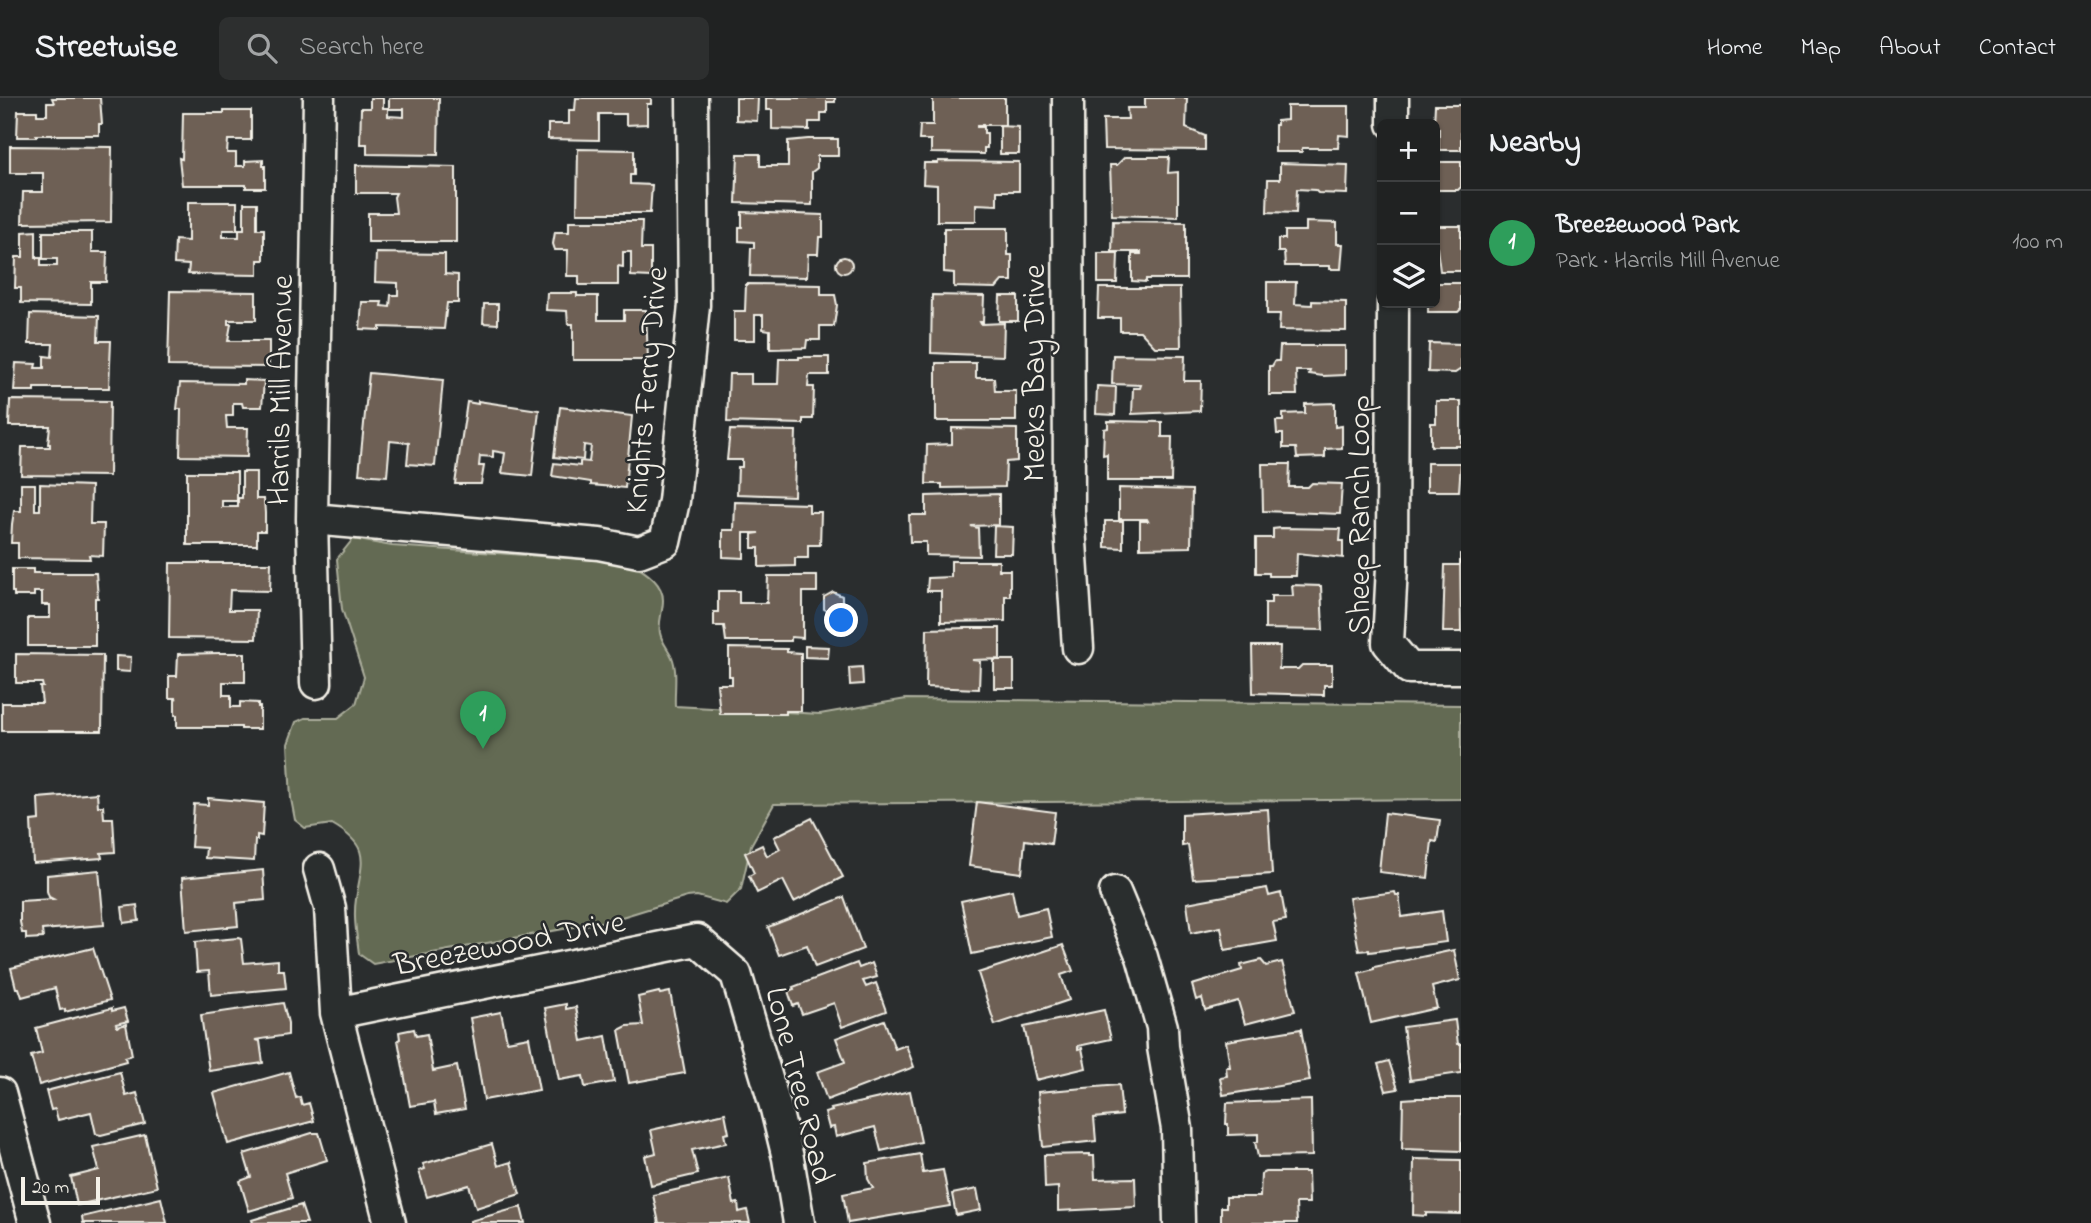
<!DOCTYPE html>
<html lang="en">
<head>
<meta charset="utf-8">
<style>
  body { margin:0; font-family:"Indie Flower",sans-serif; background:#2d2f2f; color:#f1f3f6 }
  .controls { position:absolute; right:21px; top:21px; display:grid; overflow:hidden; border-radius:10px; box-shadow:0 2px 5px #0004 }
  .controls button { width:63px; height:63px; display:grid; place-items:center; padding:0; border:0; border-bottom:2px solid #3d3f40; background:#202222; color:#f1f3f6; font:35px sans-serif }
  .scale { position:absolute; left:21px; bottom:18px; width:79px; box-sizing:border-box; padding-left:7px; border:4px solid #f4f1e8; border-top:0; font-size:19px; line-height:24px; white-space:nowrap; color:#f4f1e8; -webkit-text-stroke:5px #2a2d2e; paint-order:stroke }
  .you { position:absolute; left:842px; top:523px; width:24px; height:24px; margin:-18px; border:5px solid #fff; border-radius:50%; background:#1a73e8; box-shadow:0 0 0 10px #1a73e833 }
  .badge { display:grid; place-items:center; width:46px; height:46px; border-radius:50%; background:#d93025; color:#fff; font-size:23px; font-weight:700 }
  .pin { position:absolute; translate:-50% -58px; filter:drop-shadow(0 2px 4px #0008) }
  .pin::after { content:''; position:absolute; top:37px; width:24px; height:21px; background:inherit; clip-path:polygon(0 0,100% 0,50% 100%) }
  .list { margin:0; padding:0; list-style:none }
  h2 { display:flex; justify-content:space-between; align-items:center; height:91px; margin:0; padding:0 28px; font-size:30px }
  h2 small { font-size:23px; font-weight:400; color:#a2a4a5 }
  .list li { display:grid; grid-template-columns:46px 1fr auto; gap:21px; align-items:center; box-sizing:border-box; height:105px; padding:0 28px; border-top:2px solid #3d3f40 }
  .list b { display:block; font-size:26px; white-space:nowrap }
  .list p { margin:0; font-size:23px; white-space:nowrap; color:#a2a4a5 }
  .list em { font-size:23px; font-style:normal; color:#a2a4a5 }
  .icon { flex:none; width:38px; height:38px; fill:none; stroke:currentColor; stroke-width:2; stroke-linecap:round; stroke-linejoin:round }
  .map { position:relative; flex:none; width:1461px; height:1125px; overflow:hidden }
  header { display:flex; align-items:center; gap:42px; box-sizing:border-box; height:98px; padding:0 35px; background:#202222; border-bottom:2px solid #3d3f40 }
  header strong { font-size:33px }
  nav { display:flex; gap:38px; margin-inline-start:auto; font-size:24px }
  .search { width:490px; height:63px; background:#2d2f2f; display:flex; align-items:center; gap:18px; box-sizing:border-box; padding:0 24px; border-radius:10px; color:#a2a4a5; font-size:26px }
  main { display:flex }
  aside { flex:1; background:#202222 }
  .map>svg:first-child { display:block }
  .green { fill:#636b52; stroke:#acae9d; stroke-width:2 }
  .building { fill:#6e6054; stroke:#f4f1e8; stroke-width:2 }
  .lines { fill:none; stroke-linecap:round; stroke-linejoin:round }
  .minor-casing { stroke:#f4f1e8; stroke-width:35 }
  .minor { stroke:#2a2d2e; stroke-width:30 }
  .labels { text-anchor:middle; stroke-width:5; stroke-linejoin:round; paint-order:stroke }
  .street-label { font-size:32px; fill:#f4f1e8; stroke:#2a2d2e }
</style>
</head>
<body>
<header>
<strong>Streetwise</strong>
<div class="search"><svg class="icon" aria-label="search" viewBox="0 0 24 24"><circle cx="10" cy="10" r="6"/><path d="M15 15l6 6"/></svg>Search here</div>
<nav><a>Home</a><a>Map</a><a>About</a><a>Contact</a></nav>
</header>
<main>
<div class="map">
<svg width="1461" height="1125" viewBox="0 0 1461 1125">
  <rect width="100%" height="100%" fill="#2a2d2e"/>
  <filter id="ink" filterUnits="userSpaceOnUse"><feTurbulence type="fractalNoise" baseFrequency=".0143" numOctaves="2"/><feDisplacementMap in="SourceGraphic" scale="14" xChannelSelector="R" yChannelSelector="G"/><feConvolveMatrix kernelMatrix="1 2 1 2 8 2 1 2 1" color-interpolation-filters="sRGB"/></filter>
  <g filter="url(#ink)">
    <path class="green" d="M353,441L392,448L627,464C642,471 663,483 663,502C663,514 658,523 660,535C662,545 668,550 672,559C678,574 674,593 675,608L820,616L906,601L1461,607V701L774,706L751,747L741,791L726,806L697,798L687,799L612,822L373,866L359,856C357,838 353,820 356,801C362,763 372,749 332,726L305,730L295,722L291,701L288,646L296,624L305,620H338L356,606L364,579L342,511L337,461Z"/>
    <path class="building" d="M52,0H100L102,26H99V37H36V39H17L18,13H37V17H47V5H54Z
      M370,0H383V10H388V18L404,19V11H389V0H439L438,57L367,56V46H360L361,10H370Z
      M576,0H651V6H647V26L626,27V16H599V42L548,41V26H569V12H575Z
      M736,0H758L757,23L736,22Z
      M766,0H835V4H827V15H821V24H809V32L772,31V12H766Z
      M933,0H1005V27H977V29H984V35H987V50H984V56L931,55V42H919L920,27H933Z
      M1145,0H1187L1186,30L1205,38V52L1104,51L1103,21H1128L1127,10H1145Z
      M1435,7H1461V52H1439V30H1435L1434,26Z
      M1287,8H1349V38L1339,37L1338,50H1302V54H1275V27H1277V23L1287,22Z
      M224,13H251V42H228L227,55H236V68H245V63L263,62V68H265V90H246V87H182L179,60L182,61L183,15H224Z
      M1000,28L1019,29V56H1000Z
      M808,41H838V58H817V70L812,74V107L736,105L738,56H760V68H788V43Z
      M10,48L112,49L111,124L22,125L23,94H43V75H10Z
      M578,51L634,52V77H630V86L652,87L650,115H577Z
      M1169,59L1168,75L1178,74V119L1112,117L1110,67H1117L1125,59Z
      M938,63L1019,64V93H997V107L976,106V123H937V87L923,86L924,65H938Z
      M1435,64H1461V89L1458,92H1435Z
      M1280,65L1348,67L1347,96L1318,95L1315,92L1297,91L1296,115L1267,114L1268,81H1280Z
      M356,67L456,69V144H368V115H396L394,99L396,95H356Z
      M188,104H237V132H223V139H239V131H244V105H257V131H264V162H258V177L188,176L189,167L174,166L175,142L188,143Z
      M742,114L823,117V139H819L818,156H808L807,179L750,178L751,150H754V144L739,143V129H742Z
      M569,123H642L641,151H651V179L631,178V154H623V169L618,168V187H579V178H567L568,152H555L553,146L555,134H569Z
      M1113,123L1186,124V181H1146V184L1132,183V156H1141V154H1112Z
      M1306,124L1337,125V146H1343L1341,171H1330V168H1285L1284,154H1278V141H1285V133H1306Z
      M1437,128H1461V173H1440L1437,150H1435Z
      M944,130H1008V157H1012V183H1002L996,190L954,189V175L944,174Z
      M36,133V160H41V168H57V161H43V134H92V154H107L106,184H91V206L21,205V190H15L16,159H23V134Z
      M376,155L445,156V176L458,177V205H447L444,231L380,229V232L360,231L362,204H382L381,208L390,209L391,197H398V185L375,184Z
      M1098,155H1118L1117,185H1098Z
      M836 167a8 8 0 1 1 16 0a8 8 0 1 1-16 0Z
      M1267,184H1296L1295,206L1312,207V203L1346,204V233L1279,232L1280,216H1267Z
      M1435,185H1461V211L1458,214H1428V205H1435Z
      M746,186L821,187V197H835L837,207L834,228H820V242H807L806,250L770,251V232L763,231V217H755V242H734V213H745Z
      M1099,190H1180L1181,249H1155L1140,233H1120V220H1098Z
      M170,193L256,194V222H228V226H231L228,243H269V269L168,268Z
      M547,195H577V198H598V222H624V212H646L648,262H573V226H568L567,213L546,212Z
      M932,197L984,198L983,224H980L981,226L1004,225L1003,258L931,255Z
      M1000,198H1018V223H999Z
      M484,206H498V226L483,225Z
      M30,216L99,218L98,243H111L109,290H34V293H14L16,265L36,266L35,270H44V258L52,259L53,246H29Z
      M1429,245L1461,246V271L1455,275L1428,274Z
      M1280,248H1345V277L1323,278L1309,276L1310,273H1296L1297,297H1269V268H1272L1275,263H1279Z
      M1113,257L1185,258L1184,283H1201L1200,313L1132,316L1133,290H1140L1141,287L1112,286Z
      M799,259H829V277H809L808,289H814L813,321H803V326L727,324L729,276H751V286H778L779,261H799Z
      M936,265H976V280H994L995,293H1016V323H936Z
      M369,275L443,282L435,368L407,366L409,345L390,343L387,378L359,376Z
      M244,282L264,283L262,309H243L242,305H233V318H226L227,330H248L247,359L180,358L181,311H177L180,285L244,286Z
      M1097,288L1116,289L1115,317L1096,316Z
      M10,302L110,303L109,378L21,377L22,349H50V346H48L50,328H9Z
      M478,303L539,312L532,378L502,375L505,355L493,353V359L480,358L479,368H484L481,386H455L467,304L478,306Z
      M1436,303H1461V348H1431V325H1436Z
      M1335,305V329L1342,328V350L1325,351V359L1297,360L1296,350H1283V336H1277L1276,323H1283V316L1305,315V306Z
      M560,309L632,318L625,390L591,387V384L552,378L554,365L580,368V363L589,364L591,348L584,347L583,362L554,359Z
      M1108,323L1162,324V339H1172L1171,383H1107V356L1103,357L1104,331L1108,330Z
      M952,330L1017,331V363L1006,364L1005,389L942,390V386H926L927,347L952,346Z
      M730,332L796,333L794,398L737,396L738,369H742V362H727Z
      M1427,365H1461L1459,393H1427Z
      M1262,366H1290L1289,389H1308L1312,385L1342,386L1340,416L1263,413Z
      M187,374H237V403H222V409H238V400H242V374H256V401H264L265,415V433H257V447H187Z
      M21,386H35V412H40V386L91,388L90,426H104L103,458L89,457L90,461L18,460V445H11L12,426L14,413H21Z
      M1119,390L1192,392L1191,449L1140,450V423H1148L1147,421H1119Z
      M999,396V427L971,428L978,430L979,458L926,457V444H910L909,417H926V398Z
      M735,404L809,406V414H821L820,447H808V460H795V468L759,469V450H752V436L759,435H744V460L723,459V432H734Z
      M1105,423H1123V450L1105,449Z
      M994,428L1013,429L1012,456H993Z
      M1281,430L1341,431L1340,443H1343V460L1297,455L1296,478H1269V475H1256V440H1273V431Z
      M1460,455L1461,534H1443L1445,467H1460Z
      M951,463H999V472H1010V498H1005V523L941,524V493H927L928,480L951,479Z
      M170,465H271L270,493L230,492L229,512H257L256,541L169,540Z
      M12,471H33V475H96L98,500H95V548H28V520H50V507H42V494H34V498H14V494H12Z
      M768,478H817V494H803V540L791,539V543H726L724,528H714V514H718V493H739V505H767Z
      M1292,487L1321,488L1323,532L1265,531V505H1271V498H1293Z
      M833,494L842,498V510L833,516L824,511V499Z
      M966,530H1000V561L972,562L980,563L979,591L926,589L927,531Z
      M805,548L829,549L828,560L805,559Z
      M1252,548H1280L1279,571H1298L1302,567H1332V587H1324V597L1253,595Z
      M729,550L787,551V554L801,555V613H786V616H720L717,586H732V578H729Z
      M219,555H245V584H223V597H231V609H240V604L258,605V609H260V631H241V629H177V617H175V601L177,600H169V578H177L178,556Z
      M16,556L103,557L102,633H2V605H42L40,589H43L42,585H16Z
      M116,558L131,559L130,574L116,573Z
      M994,562H1014V590H994Z
      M862,569L863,586L850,587L849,570Z
      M97,695L98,708H103L104,720H113L115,754L101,755L102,760L33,765L31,723L39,722L38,700Z
      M208,700L264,705L262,738L257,737V742H255L254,763L205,760L206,750L191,749L194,706L208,707Z
      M977,704L1055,714L1051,746L1025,742L1022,775L969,768Z
      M1268,711L1272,776L1193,781L1188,747L1182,748V716Z
      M1385,715L1440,722L1437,744L1432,743L1428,780L1379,774Z
      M812,720L843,779L794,804L783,782L757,795L749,778L754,775L745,755L762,747L767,758L780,751L774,739Z
      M99,772L104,827L42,832L43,840L26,841V835H22L20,824V803L53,801L49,799L47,793V777Z
      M263,772L265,802L236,805L238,828L186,833L182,780Z
      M1267,790L1269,798L1281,795L1286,822L1273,824L1277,843L1225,852L1221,829L1191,835L1187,805Z
      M1012,792L1017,817L1046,810L1052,839L972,856L961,803Z
      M1395,794L1396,797H1399L1402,819L1442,813L1446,844L1369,854V852L1359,853L1349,800Z
      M844,799L863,851L815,869L807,847L779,857L768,829Z
      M137,807L139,823L124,825L122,809Z
      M238,840L241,841L244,865L278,862V872H284L286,890L211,897L209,873L197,874L195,844Z
      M1063,847L1073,873L1061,877L1069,902L995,927L978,875Z
      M93,850L110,902L65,914V911L60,912L55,890L22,899L19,890H16L11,870Z
      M1454,852L1460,882L1432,889L1437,910L1371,925L1359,875L1374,871V869Z
      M1261,862L1266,868L1282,864L1295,913L1245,926L1238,903L1205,912L1202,900L1196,902L1192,887L1242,872L1241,867Z
      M857,865L859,870L872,865L877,879L863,883L866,889L876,885L886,913L842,929L834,905L802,916L798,906L793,908L788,893L794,891L793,889Z
      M659,894L660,896L670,894L685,975L629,985L619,932L627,928L643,927L638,899Z
      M283,905L288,925V937L255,942L260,943L263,965L209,973L201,917Z
      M566,906V911L576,909L582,943L606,938L614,984L585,989L583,978L559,982L545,910Z
      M112,910V913L124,910L128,923L116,926L117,929L126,926L132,957L125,959L126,963L39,987L31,958L42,955L36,930Z
      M1104,912L1111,941L1078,948V951L1082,950L1086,970L1036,982L1024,929Z
      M501,914L507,943L529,939L539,992L484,1002L470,920Z
      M884,922L895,951L906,947L914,969L827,1002L817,974L845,964L836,940Z
      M1455,922L1458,946H1461V975L1410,982L1403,929Z
      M414,931L416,938L427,936L433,973L457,968L465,1011L436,1016L434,1004L410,1008L398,942L400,941L399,934Z
      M1301,931L1310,983L1223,997L1220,979L1227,978L1226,969H1230L1226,943Z
      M1389,963L1398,991L1386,993L1378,966Z
      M120,974L126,998L137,995L145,1026L101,1037L96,1036L91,1014L58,1022L55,1011L51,1012L46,993Z
      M289,974L296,1000L300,999L302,1007L309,1005L314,1023L228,1046L214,995Z
      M1119,987L1122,1017L1094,1020L1096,1043L1043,1049L1038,994Z
      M910,993L921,1044L881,1053L875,1029L836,1039L834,1029L829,1030L825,1015L832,1013L831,1011Z
      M1417,1000H1461V1053L1402,1051L1403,1001Z
      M1311,1002L1312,1058L1258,1059L1255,1044H1258V1036L1228,1037V1026H1226L1227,1005Z
      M725,1015L729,1035L724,1036L726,1045L692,1052L698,1076L651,1087L645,1058L656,1055L651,1032Z
      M312,1035H319L327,1062L285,1075L292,1100L249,1113L240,1083L251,1079L244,1056Z
      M145,1037L157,1089L77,1107L71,1079L99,1072L93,1049Z
      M492,1046L498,1068L511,1064L520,1096L476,1110L469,1087L427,1099L419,1073L425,1071L423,1066Z
      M920,1056L923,1075L943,1072L950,1108L848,1125L843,1096L873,1090L868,1081L867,1065Z
      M1090,1056V1058H1094L1095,1081L1135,1080L1136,1109L1058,1113V1089L1045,1090L1044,1057Z
      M1414,1061L1461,1062V1116L1426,1115V1118L1413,1117Z
      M1265,1074H1308L1309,1105H1296L1297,1125H1221V1109H1226V1099H1260L1261,1076Z
      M729,1080L734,1106L738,1105L739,1114L747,1112L750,1125H657H659L653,1097Z
      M977,1091L981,1112L956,1117L952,1096Z
      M161,1100L167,1125H83L82,1119Z
      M301,1107L307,1125H253L252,1122Z
      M521,1109L525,1125H470V1123Z"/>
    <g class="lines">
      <g class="minor-casing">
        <path id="minor" d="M1068,0L1069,414L1078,550
          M1393,26V0
          M1393,205L1392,469L1388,545L1409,570H1461
          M312,421L599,446L639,454L665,444L674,403L694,207L692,0
          M316,585L312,421L319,0
          M319,771L330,810L336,915L390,1125
          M1115,794L1142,859L1162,929L1163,949L1177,1031L1179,1125
          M336,915L697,842L736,876L776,1011L788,1060L799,1125
          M0,995L35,1125"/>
      </g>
      <use href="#minor" class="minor"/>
    </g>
  </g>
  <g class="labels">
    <g class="street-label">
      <text transform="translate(1033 275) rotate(-90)" y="11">Meeks Bay Drive</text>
      <text transform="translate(279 292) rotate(-89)" y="11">Harrils Mill Avenue</text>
      <text transform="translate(645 292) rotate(-85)" y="11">Knights Ferry Drive</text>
      <text transform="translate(1358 417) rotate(-90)" y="11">Sheep Ranch Loop</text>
      <text transform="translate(509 844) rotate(-11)" y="11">Breezewood Drive</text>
      <text transform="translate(801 987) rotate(76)" y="11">Lone Tree Road</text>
    </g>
  </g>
</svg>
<div class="controls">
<button>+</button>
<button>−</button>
<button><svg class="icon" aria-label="layers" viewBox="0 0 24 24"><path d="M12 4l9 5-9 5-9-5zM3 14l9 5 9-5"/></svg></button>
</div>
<div class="scale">20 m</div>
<div class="you"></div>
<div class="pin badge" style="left:483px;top:651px;background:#2e9e5b">1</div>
</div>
<aside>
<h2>Nearby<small></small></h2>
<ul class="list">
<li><span class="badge" style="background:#2e9e5b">1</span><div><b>Breezewood Park</b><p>Park · Harrils Mill Avenue</p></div><em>100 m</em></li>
</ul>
</aside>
</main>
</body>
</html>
